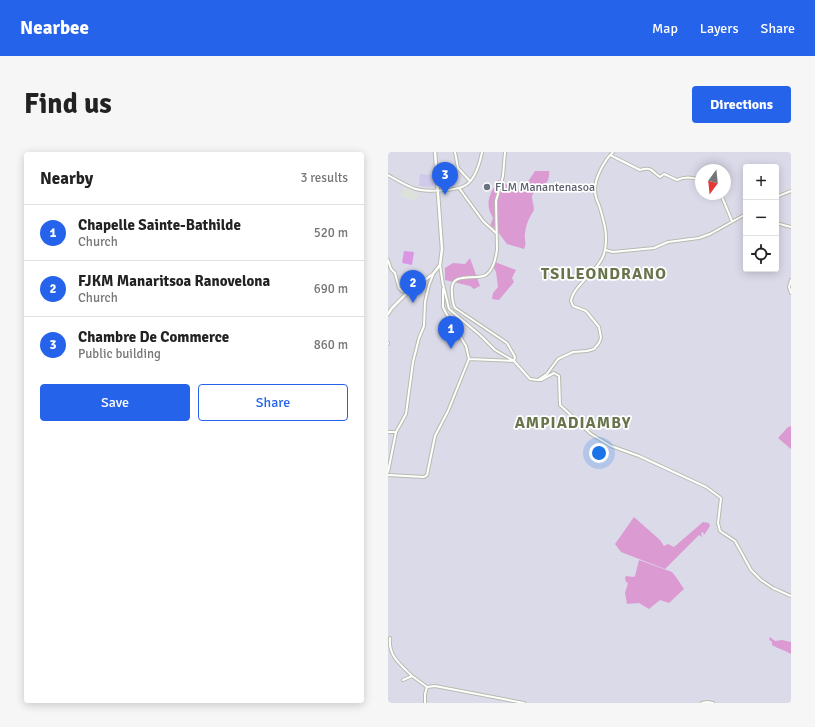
<!DOCTYPE html>
<html lang="en">
<head>
<meta charset="utf-8">
<style>
  body { margin:0; font-family:Signika,sans-serif; background:#f6f6f6; color:#222 }
  .controls { position:absolute; right:12px; top:12px; display:grid; overflow:hidden; border-radius:4px; box-shadow:0 2px 10px #0003 }
  .controls button { width:36px; height:36px; display:grid; place-items:center; padding:0; border:0; border-bottom:1px solid #e0e0e0; background:#fff; color:#222; font:20px sans-serif }
  .compass { position:absolute; left:307px; top:12px; width:36px; height:36px; border-radius:50%; background:#fff; box-shadow:0 2px 10px #0003; rotate:195deg }
  .you { position:absolute; left:211px; top:301px; width:14px; height:14px; margin:-10px; border:3px solid #fff; border-radius:50%; background:#1a73e8; box-shadow:0 0 0 6px #1a73e833 }
  .badge { display:grid; place-items:center; width:26px; height:26px; border-radius:50%; background:#2563eb; color:#fff; font-size:13px; font-weight:700 }
  .pin { position:absolute; translate:-50% -33px; filter:drop-shadow(0 1px 2px #0008) }
  .pin::after { content:''; position:absolute; top:21px; width:14px; height:12px; background:inherit; clip-path:polygon(0 0,100% 0,50% 100%) }
  .list { margin:0; padding:0; list-style:none }
  h2 { display:flex; justify-content:space-between; align-items:center; height:52px; margin:0; padding:0 16px; font-size:17px }
  h2 small { font-size:13px; font-weight:400; color:#767676 }
  .list li { display:grid; grid-template-columns:26px 1fr auto; gap:12px; align-items:center; box-sizing:border-box; height:56px; padding:0 16px; border-top:1px solid #e0e0e0 }
  .list b { display:block; font-size:15px; white-space:nowrap }
  .list p { margin:0; font-size:13px; white-space:nowrap; color:#767676 }
  .list em { font-size:13px; font-style:normal; color:#767676 }
  .actions { display:flex; gap:8px; padding:12px 16px }
  .actions a { flex:1; padding:9px 0; border:1px solid #2563eb; border-radius:4px; text-align:center; font-size:14px; color:#2563eb }
  .actions .main { background:#2563eb; color:#fff }
  .icon { flex:none; width:22px; height:22px; fill:none; stroke:currentColor; stroke-width:2; stroke-linecap:round; stroke-linejoin:round }
  .map { position:relative; flex:none; width:403px; height:551px; overflow:hidden; border-radius:4px }
  header { display:flex; align-items:center; gap:24px; box-sizing:border-box; height:56px; padding:0 20px; background:#2563eb; color:#fff }
  header strong { font-size:19px }
  nav { display:flex; gap:22px; margin-inline-start:auto; font-size:14px }
  .intro { display:flex; align-items:center; justify-content:space-between; box-sizing:border-box; height:96px; padding:0 24px }
  h1 { margin:0; font-size:28px }
  .button { padding:10px 18px; border-radius:4px; background:#2563eb; color:#fff; font-size:14px; font-weight:700 }
  main { display:flex; gap:24px; padding:0 24px }
  aside { flex:1; background:#fff; border-radius:4px; box-shadow:0 2px 10px #0003 }
  .map>svg:first-child { display:block }
  .industrial { fill:#dce2da }
  .education { fill:#cfcaea }
  .green { fill:#dc9ad3 }
  .pitch { fill:#db96e3 }
  .lines { fill:none; stroke-linecap:round; stroke-linejoin:round }
  .minor-casing { stroke:#b7bbad; stroke-width:4 }
  .tertiary-casing { stroke:#b7bbad; stroke-width:4.5 }
  .minor { stroke:#fff; stroke-width:2 }
  .tertiary { stroke:#fff; stroke-width:2.5 }
  .worship-dot { fill:#6b7280; stroke:#fff; stroke-width:1.5 }
  .labels { text-anchor:middle; stroke-width:3.5; stroke-linejoin:round; paint-order:stroke }
  .worship-label { font-size:12px; fill:#5b616d; stroke:#fff; text-anchor:start }
  .district-label { font-size:16px; font-weight:bold; letter-spacing:1px; fill:#68744c; stroke:#fff }
</style>
</head>
<body>
<header>
<strong>Nearbee</strong>
<nav><a>Map</a><a>Layers</a><a>Share</a></nav>
</header>
<div class="intro"><h1>Find us</h1><a class="button">Directions</a></div>
<main>
<aside>
<h2>Nearby<small>3 results</small></h2>
<ul class="list">
<li><span class="badge">1</span><div><b>Chapelle Sainte-Bathilde</b><p>Church</p></div><em>520 m</em></li>
<li><span class="badge">2</span><div><b>FJKM Manaritsoa Ranovelona</b><p>Church</p></div><em>690 m</em></li>
<li><span class="badge">3</span><div><b>Chambre De Commerce</b><p>Public building</p></div><em>860 m</em></li>
</ul>
<div class="actions"><a class="main">Save</a><a>Share</a></div>
</aside>
<div class="map">
<svg width="403" height="551" viewBox="0 0 403 551">
  <rect width="100%" height="100%" fill="#dadae9"/>
  <path class="industrial" d="M15,35L31,41L27,49L13,44Z"/>
  <path class="education" d="M32,22L47,23V31L44,35L31,34Z"/>
  <path class="green" d="M147,19H161C163,37 146,34 144,45C144,49 146,54 146,58C141,66 138,72 137,82C136,88 139,91 136,97L119,92L107,76L102,74L105,66C96,51 102,42 110,28L133,40Z
    M82,106L92,134L86,137L82,134L57,128V116L65,111L77,112Z
    M107,110L128,118L124,126L126,130L111,148L104,147L105,141L110,135L108,120L105,114Z
    M403,274V297L390,286L400,275Z
    M246,365L272,388L276,394L280,392L286,395L315,370L321,371L322,374L316,383L315,380L313,381L314,385L311,383L277,417L233,400L227,392Z
    M251,408L284,420L288,425L296,437L281,451L272,448L261,457L251,451L239,452L237,441L240,431L238,430L237,426L238,424L245,425L247,424Z
    M382,485L387,489L394,488L403,490V502C397,498 390,497 384,493V490L381,487Z"/>
  <path class="pitch" d="M16,99L26,100L24,113L14,111Z"/>
  <g class="lines">
    <g class="minor-casing">
      <path id="minor" d="M67,0L70,16L82,29
        M222,3L252,18C264,14 264,20 272,25L276,22L289,28C297,24 305,25 313,28
        M0,23C9,28 18,34 28,37C38,40 70,39 78,33C87,27 92,10 94,0
        M71,36L95,69L108,81
        M330,42L334,45L344,69
        M388,45L403,39
        M388,71L403,75
        M217,98L225,100L266,96L280,90L311,86L322,82L358,62
        M0,108L3,117L7,121L11,136L14,139L19,141
        M52,113L55,133
        M403,128L401,135L403,141
        M55,132L61,157L92,183L107,198L126,209L142,227L150,228L159,222L170,207L185,200L199,199L206,197L211,191L213,186L211,175L198,159L185,154L183,149C185,133 211,119 216,102C221,85 216,69 211,53C209,49 207,43 207,38C207,25 216,9 225,0
        M0,191V192
        M81,207L126,209L127,205L119,191L67,156C65,152 64,146 64,141C61,118 87,129 98,123C105,118 108,106 109,97L108,49L115,24L117,0
        M150,228H153L166,221L171,224L172,253L203,282L223,294L251,304L318,335L333,346L330,371L332,379L347,389L363,418L373,428L385,436L403,444
        M0,280H8L18,262L25,210L31,186L36,174L37,150L41,133L45,123
        M0,320L8,280
        M0,323L36,325L39,323L47,284L60,259L81,207L78,194L58,161L55,155V137
        M2,486C0,504 13,513 24,524
        M15,528L24,524L39,535
        M37,551V542L39,535L47,534L136,551
        M314,551L319,550L325,551"/>
    </g>
    <g class="tertiary-casing">
      <path id="tertiary" d="M0,162L4,156L19,141L45,122L52,113L54,97L47,0"/>
    </g>
    <use href="#minor" class="minor"/>
    <use href="#tertiary" class="tertiary"/>
  </g>
  <circle class="worship-dot" cx="99" cy="35" r="4"/>
  <g class="labels">
    <g class="worship-label">
      <text x="107" y="39">FLM Manantenasoa</text>
    </g>
    <g class="district-label">
      <text x="216" y="127">TSILEONDRANO</text>
      <text x="185" y="276">AMPIADIAMBY</text>
    </g>
  </g>
</svg>
<div class="controls">
<button>+</button>
<button>−</button>
<button><svg class="icon" aria-label="locate" viewBox="0 0 24 24"><circle cx="12" cy="12" r="6"/><path d="M12 2v4M12 18v4M2 12h4M18 12h4"/></svg></button>
</div>
<svg class="compass" viewBox="-18 -18 36 36"><path d="M0-13l5 13h-10z" fill="#e53935"/><path d="M0 13l5-13h-10z" fill="#767676"/></svg>
<div class="you"></div>
<div class="pin badge" style="left:63px;top:197px">1</div>
<div class="pin badge" style="left:25px;top:151px">2</div>
<div class="pin badge" style="left:57px;top:43px">3</div>
</div>
</main>
</body>
</html>
